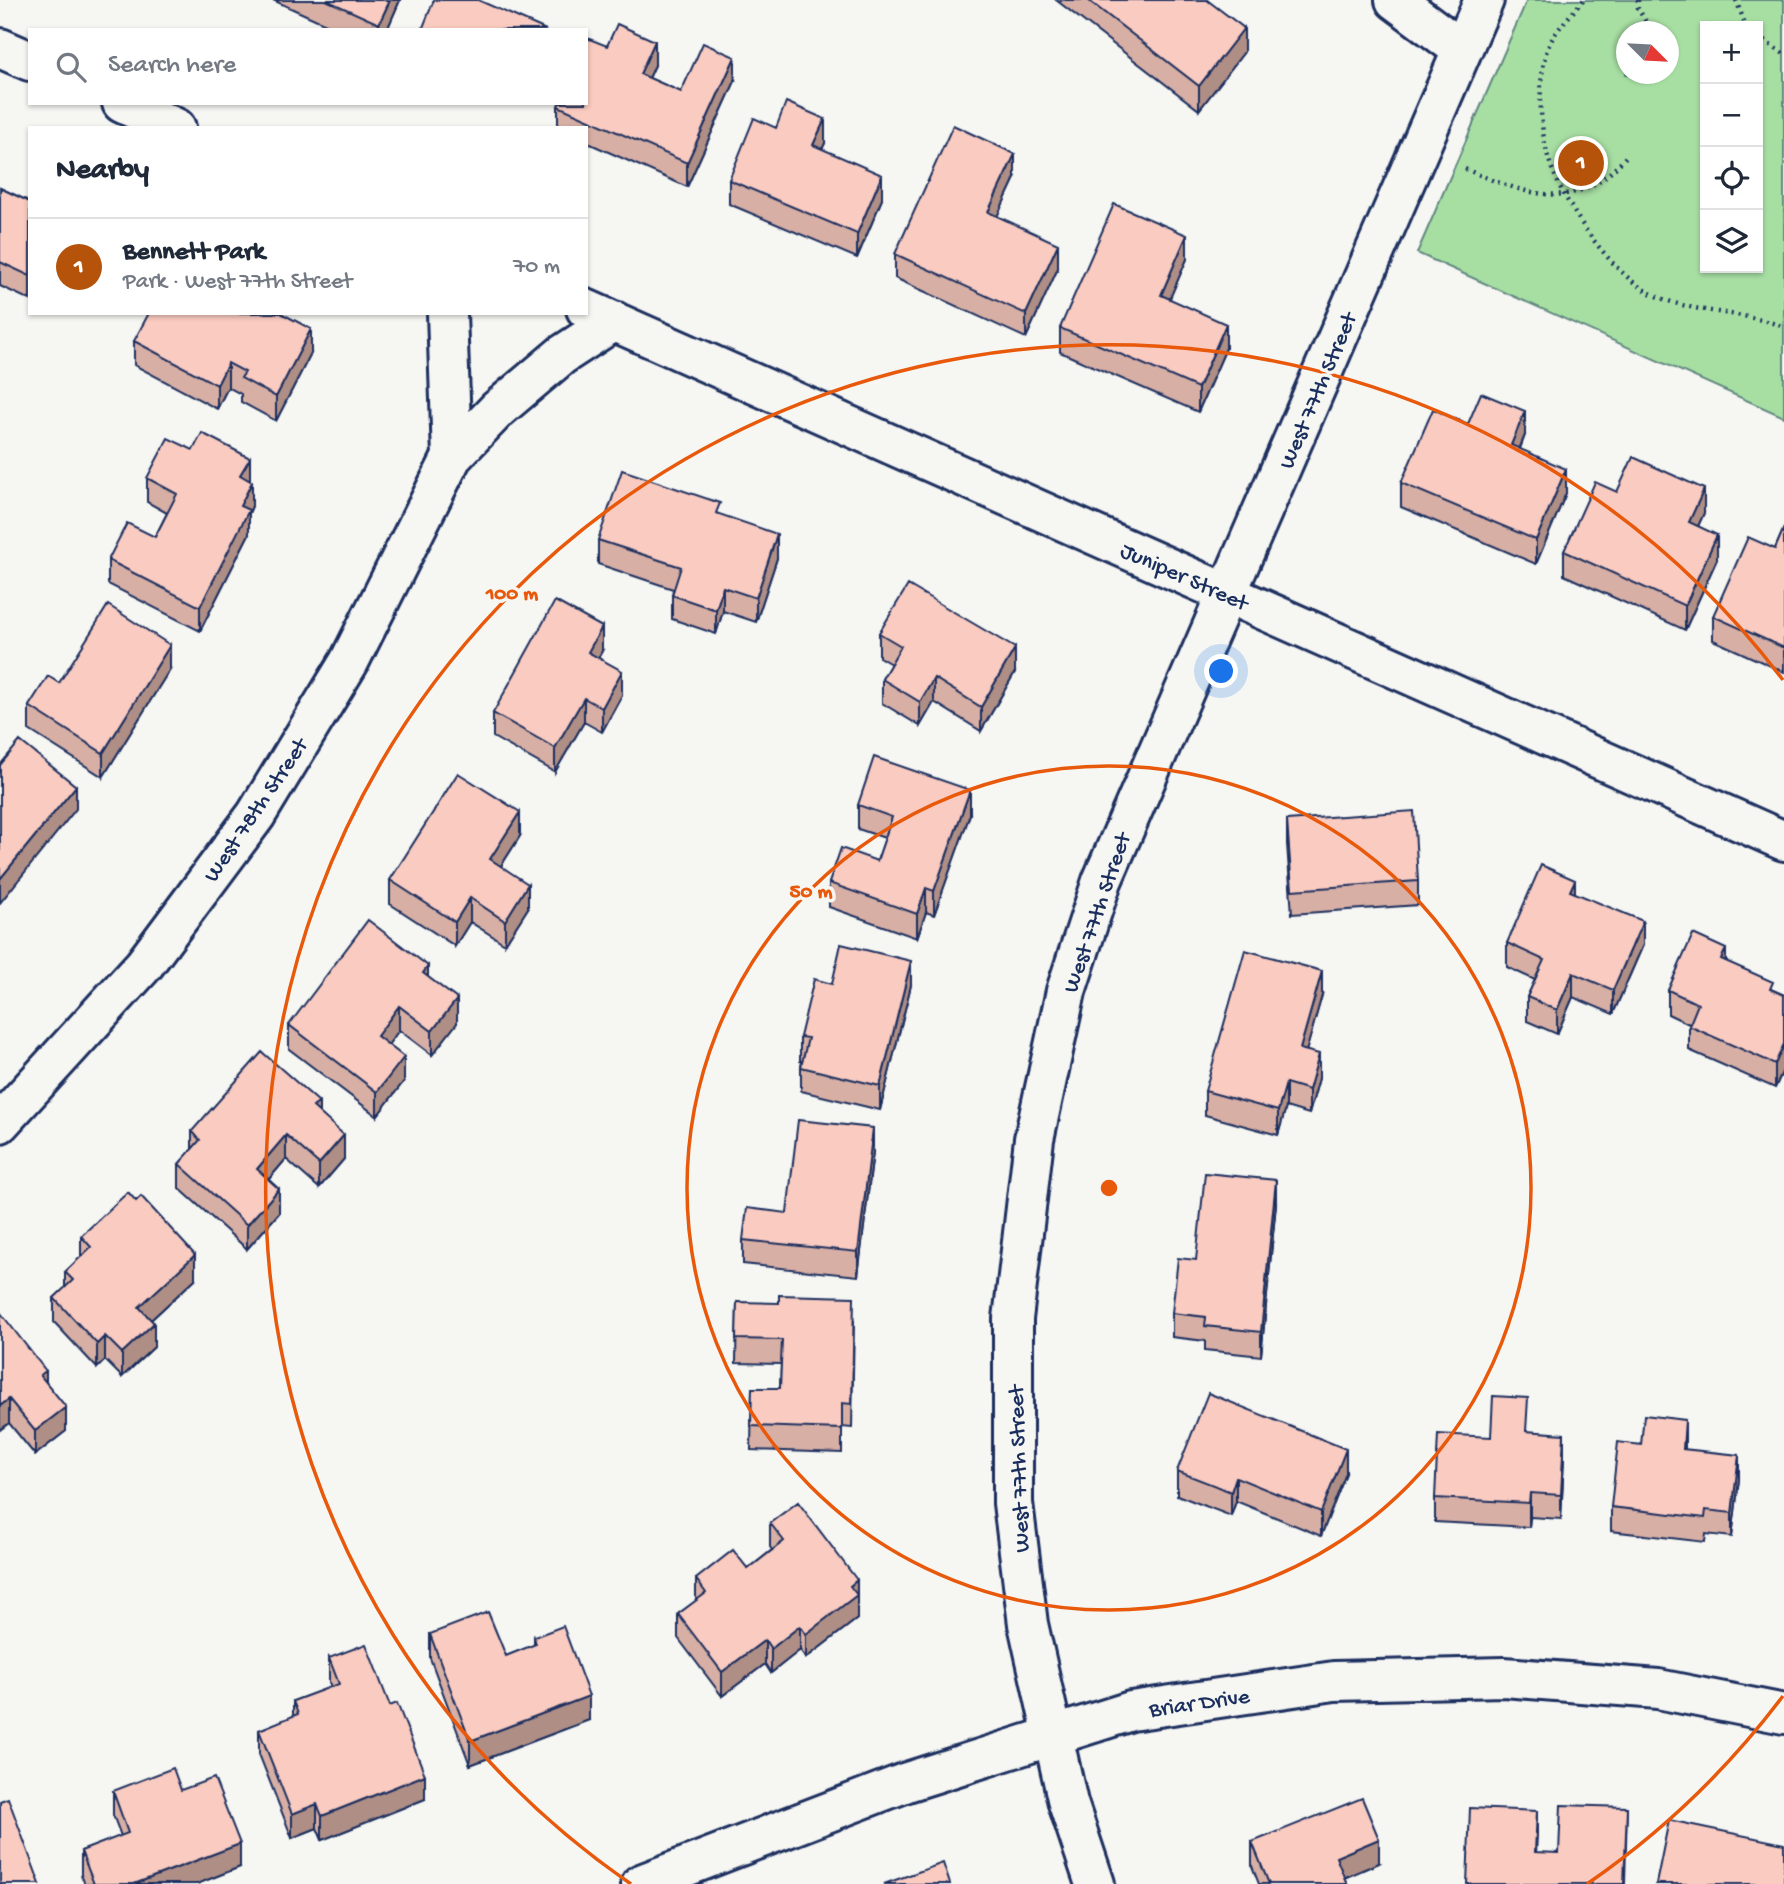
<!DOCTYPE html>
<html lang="en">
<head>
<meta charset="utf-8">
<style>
  body { margin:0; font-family:"Gochi Hand",sans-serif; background:#f2f2f3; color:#1f2937 }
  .controls { position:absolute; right:21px; top:21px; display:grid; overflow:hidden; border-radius:0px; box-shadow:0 2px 5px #0004 }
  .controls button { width:63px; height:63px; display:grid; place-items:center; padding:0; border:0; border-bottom:2px solid #e0e1e3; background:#fff; color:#1f2937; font:35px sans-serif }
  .compass { position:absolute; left:1616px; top:21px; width:63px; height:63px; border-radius:50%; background:#fff; box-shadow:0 2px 5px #0004; rotate:114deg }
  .you { position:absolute; left:1222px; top:672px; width:24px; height:24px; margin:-18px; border:5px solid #fff; border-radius:50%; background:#1a73e8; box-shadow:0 0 0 10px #1a73e833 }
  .badge { display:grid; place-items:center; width:46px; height:46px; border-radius:50%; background:#b45309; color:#fff; font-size:23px; font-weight:700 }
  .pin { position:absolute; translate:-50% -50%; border:4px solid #fff; box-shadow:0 2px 7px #0006 }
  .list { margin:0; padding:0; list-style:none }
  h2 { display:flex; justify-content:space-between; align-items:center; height:91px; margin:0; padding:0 28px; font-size:30px }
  h2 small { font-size:23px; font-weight:400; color:#747a83 }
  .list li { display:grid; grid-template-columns:46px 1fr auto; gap:21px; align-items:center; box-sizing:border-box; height:98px; padding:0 28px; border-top:2px solid #e0e1e3 }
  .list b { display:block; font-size:26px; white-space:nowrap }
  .list p { margin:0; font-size:23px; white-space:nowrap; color:#747a83 }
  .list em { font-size:23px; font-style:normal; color:#747a83 }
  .icon { flex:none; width:38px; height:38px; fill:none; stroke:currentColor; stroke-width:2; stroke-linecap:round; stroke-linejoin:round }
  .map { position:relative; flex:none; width:1784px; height:1884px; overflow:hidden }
  .search { position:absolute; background:#fff; box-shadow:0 2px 5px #0004; left:28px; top:28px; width:560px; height:77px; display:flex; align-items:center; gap:18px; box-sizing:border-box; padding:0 24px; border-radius:0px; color:#747a83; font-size:26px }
  .panel { position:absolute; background:#fff; box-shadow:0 2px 5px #0004; left:28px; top:126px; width:560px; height:189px; border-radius:0px }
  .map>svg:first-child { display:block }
  .green { fill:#a7dfa3; stroke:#618780; stroke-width:2; fill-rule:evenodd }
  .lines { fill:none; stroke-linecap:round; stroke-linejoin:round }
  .minor-casing { stroke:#1b2f5e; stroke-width:44 }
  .path { stroke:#1b2f5e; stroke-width:4.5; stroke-dasharray:2 5; stroke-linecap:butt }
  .minor { stroke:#f6f6f2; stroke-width:38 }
  .wall { fill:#d7afa5; stroke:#1b2f5e; stroke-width:2 }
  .shaded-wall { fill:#af8e86; stroke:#1b2f5e; stroke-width:2 }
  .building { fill:#facbc0; stroke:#1b2f5e; stroke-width:2 }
  .ring { fill:none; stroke:#e8590c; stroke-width:3.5 }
  .labels { text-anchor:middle; stroke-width:7; stroke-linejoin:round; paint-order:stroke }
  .street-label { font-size:23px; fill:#1b2f5e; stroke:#f6f6f2 }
  .centre { fill:#e8590c; stroke:#f6f6f2; stroke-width:3.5 }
  .ring-label { font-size:21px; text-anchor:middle; font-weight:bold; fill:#e8590c; stroke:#f6f6f2; stroke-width:7; stroke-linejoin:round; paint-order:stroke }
</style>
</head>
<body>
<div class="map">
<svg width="1784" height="1884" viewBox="0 0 1784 1884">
  <rect width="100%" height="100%" fill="#f6f6f2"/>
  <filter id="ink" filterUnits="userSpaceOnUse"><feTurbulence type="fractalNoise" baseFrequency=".0143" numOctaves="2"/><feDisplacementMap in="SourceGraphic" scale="14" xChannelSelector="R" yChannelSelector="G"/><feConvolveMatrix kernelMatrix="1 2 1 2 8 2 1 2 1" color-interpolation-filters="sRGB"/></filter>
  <g filter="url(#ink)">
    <path class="green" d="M1527,0H1784V417L1417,253ZM1705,26H1758V268H1705ZM1626,32H1668V74H1626Z"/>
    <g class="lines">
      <g class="minor-casing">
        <path id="minor" d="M1395,0L1462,50
          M0,48L30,61
          M122,103L176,128
          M586,309L1784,841
          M447,313L452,457
          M0,1123L144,965L256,815L349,662L452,457L498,409L562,355L614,321
          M641,1884L907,1782L1131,1711L1334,1681L1504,1677L1658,1689L1784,1714
          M1095,1884L1068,1803L1028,1624L1013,1503V1319L1034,1139L1066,991L1102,881L1484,0"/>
      </g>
      <path class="path" d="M1583,0C1569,18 1550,34 1545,57C1538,86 1540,125 1547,153C1558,197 1610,273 1650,293C1692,315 1741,310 1784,327
        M1638,0V8L1646,22L1642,32
        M1736,0L1746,26
        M1758,37L1784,54
        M1758,47L1761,39
        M1465,169C1528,195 1578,216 1628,154"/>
      <use href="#minor" class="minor"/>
    </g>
    <path class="wall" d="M273,0H400L387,30H339Z
      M1056,0H1207L1244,52L1199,110Z
      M607,46L655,65L649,78L681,92L735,81L687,187L586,142V128H558V106Z
      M776,128L825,143L822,149L882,199L857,258L729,204V180Z
      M1015,178L997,216L1058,268L1026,338L895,278V254Z
      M0,188L30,202V300L0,286Z
      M1187,259L1169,299L1226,348L1198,412L1060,352V328Z
      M134,341L311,353L276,421L241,402V394L228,387L217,409L134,365Z
      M1468,424L1525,435L1520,449L1566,493L1536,564L1401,507V483Z
      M147,478L250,480L252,506L249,513V534L200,631L108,584V560L155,537L167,513L147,502Z
      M1617,492L1704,513L1698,526L1717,559L1685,630L1564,575V551Z
      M720,515L777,558L756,622L723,611L716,634L672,619V595L673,589L598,564V540Z
      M1784,528V672L1713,640V616L1775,549Z
      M879,633L1015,672L981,731L934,702L920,726L882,703V679L891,664L879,657Z
      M602,651L598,658L622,695L602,732L584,722L555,772L493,737V713Z
      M170,669L103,777L29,730V706L59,683Z
      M858,805L970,814L934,915L926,912L917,938L829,907V883L877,861L885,838L858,829Z
      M1287,820L1418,881V905L1292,914L1287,844Z
      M520,836L501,866L528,908L505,944L470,922L455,946L390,904V880Z
      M1575,893L1643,945L1613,1014L1573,997L1557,1034L1527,1021V997L1535,980L1507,967V943Z
      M1726,962L1773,990L1784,995V1068L1775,1088L1689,1050V1024L1668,1014V990Z
      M428,977L457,1023L432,1055L399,1030L388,1045L404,1081L377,1116L289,1049V1025Z
      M832,984L911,985L880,1110L801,1091V1067L802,1061H800V1037Z
      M1322,995L1306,1051L1319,1078L1309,1114L1286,1107L1278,1135L1205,1115V1091Z
      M319,1112L344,1159L319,1188L286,1159L269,1179L279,1213L247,1249L179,1188V1164L192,1150V1131Z
      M873,1152L858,1276L743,1264V1240L787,1213Z
      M1276,1204L1261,1356L1205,1350V1341L1172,1337V1313L1196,1260Z
      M81,1236L195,1279L151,1320L154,1347L122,1377L105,1360L97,1368L54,1322V1298L65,1288V1272L81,1257Z
      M737,1302L854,1321L852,1428L842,1427V1453L751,1450L752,1388H780L781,1364L736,1363Z
      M0,1312L46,1382L66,1431L35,1455L9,1423Z
      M1527,1431L1564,1458L1561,1519L1530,1517L1529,1527L1435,1522V1498L1491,1437Z
      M1685,1444V1449L1739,1479L1732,1537L1706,1534L1705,1542L1611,1531V1507L1641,1445Z
      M1177,1471L1346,1473L1321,1536L1236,1501L1231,1516L1177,1495Z
      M770,1523L857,1580V1619L806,1658L800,1650L771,1673L765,1664L722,1696L678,1638V1614L696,1601V1579L748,1569L772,1550L770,1547Z
      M430,1634L506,1656L534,1645V1637L589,1720L470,1765L430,1658Z
      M329,1658L425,1799L322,1840L317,1828L292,1838L259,1754V1730L293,1717V1701L331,1687L329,1682Z
      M181,1790L240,1867L197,1884H85L81,1875V1851L121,1836L113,1815V1791Z
      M1252,1842L1379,1863L1344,1878L1347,1884H1259L1252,1866Z"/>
    <path class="shaded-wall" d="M390,0H400L387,30H379V24Z
      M1244,28V52L1199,110V86Z
      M655,41V65L640,98V74Z
      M735,57V81L687,187V163Z
      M825,119V143L813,169V145Z
      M1015,154V178L988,236V212Z
      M882,175V199L857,258V234Z
      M1187,235V259L1161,319V295Z
      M1058,244V268L1026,338V314Z
      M1226,324V348L1198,412V388Z
      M311,329V353L276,421V397Z
      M228,363V387L217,409V385Z
      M1525,411V435L1511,469V445Z
      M250,458V482L240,475Z
      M1566,469V493L1536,564V540Z
      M252,482V506L249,513V534L200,631V607L240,506Z
      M1704,489V513L1689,546V522Z
      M777,534V558L756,622V598Z
      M1717,535V559L1685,630V606Z
      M723,587V611L716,634V610Z
      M602,627V651L588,676V652Z
      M170,645V669L103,777V753Z
      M1015,648V672L981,731V707Z
      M622,671V695L602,732V708Z
      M934,678V702L920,726V702Z
      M584,698V722L555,772V748Z
      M76,786V809L0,903V879Z
      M970,790V814L934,915V891Z
      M520,812V836L490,883V859Z
      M1575,880V904L1570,891Z
      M528,884V908L505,944V921Z
      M926,888V912L917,938V914Z
      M470,898V922L455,946V922Z
      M1643,921V945L1613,1014V990Z
      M1726,949V973L1721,959Z
      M911,961V985L880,1110V1086Z
      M428,966V990L423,973Z
      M1322,971V995L1300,1073V1049Z
      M1573,973V997L1557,1034V1010Z
      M457,999V1023L432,1055V1031Z
      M399,1006V1030L377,1060V1036Z
      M1784,1044V1068L1775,1088V1064Z
      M1319,1054V1078L1309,1114V1090Z
      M404,1057V1081L377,1116V1092Z
      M1286,1083V1107L1278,1135V1111Z
      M319,1102V1126L313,1107Z
      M873,1128V1152L858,1276V1252Z
      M286,1135V1159L257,1193V1169Z
      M344,1135V1159L319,1188V1164Z
      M1276,1180V1204L1261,1356V1332Z
      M279,1189V1213L247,1249V1225Z
      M195,1255V1279L139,1331V1307Z
      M154,1323V1347L122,1377V1353Z
      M105,1336V1360L97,1368V1344Z
      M46,1371V1395L40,1375Z
      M9,1399V1423L0,1430V1406Z
      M66,1407V1431L35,1455V1431Z
      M1685,1420V1444L1683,1473V1449Z
      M1564,1434V1458L1561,1519V1495Z
      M1346,1449V1473L1321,1536V1512Z
      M1739,1455V1479L1732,1537V1513Z
      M1236,1477V1501L1231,1516V1492Z
      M1530,1493V1517L1529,1527V1503Z
      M857,1580V1619L806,1658V1634L850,1586Z
      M800,1626V1650L771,1673V1649Z
      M765,1640V1664L722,1696V1672Z
      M589,1696V1720L470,1765V1741Z
      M425,1775V1799L322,1840V1816Z
      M317,1804V1828L292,1838V1814Z
      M1627,1807L1625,1884H1624Z
      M1537,1811V1835L1535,1876V1852Z
      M1379,1839V1863L1336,1881V1857Z
      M240,1844V1867L197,1884H134Z"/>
    <path class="building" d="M326,0H390L379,24Z
      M434,0H478L546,30H422Z
      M1088,0H1207L1244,28L1199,86Z
      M617,24L655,41L640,74L681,92L703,43L735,57L687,163L558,106L559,103H586V40L587,38L607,46Z
      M786,102L825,119L813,145L882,175L857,234L729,180L754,118L776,128Z
      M953,125L1015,154L988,212L1058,244L1026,314L895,254Z
      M0,188L30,202V276L0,262Z
      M1114,204L1187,235L1161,295L1226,324L1198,388L1060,328Z
      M149,313H281L311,329L276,397L241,378L245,372L228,363L217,385L134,341Z
      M1481,393L1525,411L1511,445L1566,469L1536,540L1401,483L1433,409L1468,424Z
      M202,433L250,458L240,475L252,482L240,506L249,510L200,607L108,560L127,523L155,537L177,494L147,478L168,438L193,450Z
      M1633,457L1704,489L1689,522L1717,535L1685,606L1564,551L1595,482L1617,492Z
      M622,470L720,503L716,513L777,534L756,598L723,587L716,610L672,595L681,567L598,540Z
      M1784,528V648L1713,616L1748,537L1775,549Z
      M908,585L1015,648L981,707L934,678L920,702L882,679L901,646L879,633Z
      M555,601L602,627L588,652L622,671L602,708L584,698L555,748L493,713Z
      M108,605L170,645L103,753L29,706L48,676L59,683Z
      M20,741L76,786L0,879V765Z
      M874,757L970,790L934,891L926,888L917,914L829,883L841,848L877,861L892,817L858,805Z
      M458,773L520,812L490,859L528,884L505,921L470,898L455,922L390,880Z
      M1414,811L1418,881L1292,890L1287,820Z
      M1541,865L1575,880L1570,891L1643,921L1613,990L1573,973L1557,1010L1527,997L1544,960L1507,943Z
      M368,920L428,966L423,973L457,999L432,1031L399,1006L377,1036L404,1057L377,1092L289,1025Z
      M1693,934L1726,949L1721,959L1773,982L1770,989L1784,995V1044L1775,1064L1689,1026L1698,1004L1668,990Z
      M841,944L911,961L880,1086L801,1067L808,1038L800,1037L814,979L832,984Z
      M1245,950L1322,971L1300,1049L1319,1054L1309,1090L1286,1083L1278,1111L1205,1091Z
      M262,1052L319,1102L313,1107L344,1135L319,1164L286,1135L257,1169L279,1189L247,1225L179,1164L200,1140L192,1131Z
      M798,1120L873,1128L858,1252L743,1240L747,1208L787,1213Z
      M1205,1173L1276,1180L1261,1332L1205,1326L1206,1317L1172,1313L1178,1258L1196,1260Z
      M128,1192L136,1201L141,1196L195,1255L139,1307L154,1323L122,1353L105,1336L97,1344L54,1298L73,1280L65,1272L91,1247L81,1236Z
      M779,1295L854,1297L852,1404L842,1403V1429L751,1426L752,1388H780L782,1340L736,1339L737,1302L779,1303Z
      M0,1312L46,1371L40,1375L66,1407L35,1431L9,1399L0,1406Z
      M1208,1393L1346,1449L1321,1512L1236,1477L1231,1492L1177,1471Z
      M1493,1396L1528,1398L1526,1431L1564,1434L1561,1495L1530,1493L1529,1503L1435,1498L1438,1434L1491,1437Z
      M1644,1415L1685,1420L1683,1449L1739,1455L1732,1513L1706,1510L1705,1518L1611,1507L1618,1442L1641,1445Z
      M798,1502L857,1580L850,1586L857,1595L806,1634L800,1626L771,1649L765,1640L722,1672L678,1614L706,1593L696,1579L733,1550L748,1569L784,1541L770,1523Z
      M488,1612L506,1656L536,1644L534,1637L563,1626L589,1696L470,1741L430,1634Z
      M366,1644L390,1706L397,1703L425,1775L322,1816L317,1804L292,1814L259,1730L298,1714L293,1701L339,1684L329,1658Z
      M173,1768L181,1790L214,1778L240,1844L134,1884H94L81,1851L128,1833L113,1791Z
      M8,1798L40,1884H0V1801Z
      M1362,1798L1379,1839L1336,1857L1347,1884H1269L1252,1842Z
      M1561,1805L1627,1807L1624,1884H1467L1470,1808L1537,1811L1535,1852L1559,1853Z
      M1669,1820L1784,1844V1884H1656Z
      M943,1863L950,1884H884Z"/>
  </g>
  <g class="ring">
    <circle cx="1109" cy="1188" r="422"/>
    <path d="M1783 1696A844 844 0 0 1 1587 1884M631 1884A844 844 0 1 1 1783 680"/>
  </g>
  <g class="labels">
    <g class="street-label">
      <text transform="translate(1316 390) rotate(-67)" y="8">West 77th Street</text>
      <text transform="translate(1185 575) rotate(24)" y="8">Juniper Street</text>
      <text transform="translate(254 809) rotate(-56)" y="8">West 78th Street</text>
      <text transform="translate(1095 912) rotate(-71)" y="8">West 77th Street</text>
      <text transform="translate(1017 1469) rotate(-92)" y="8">West 77th Street</text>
      <text transform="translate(1199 1701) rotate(-8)" y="8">Briar Drive</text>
    </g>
  </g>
  <circle cx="1109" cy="1188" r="10" class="centre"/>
  <g class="ring-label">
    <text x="512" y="599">100 m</text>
    <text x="811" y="897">50 m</text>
  </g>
</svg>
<div class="controls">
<button>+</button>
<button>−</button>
<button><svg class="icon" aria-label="locate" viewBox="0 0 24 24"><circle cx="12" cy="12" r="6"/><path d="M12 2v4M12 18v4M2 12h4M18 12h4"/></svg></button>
<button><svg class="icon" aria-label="layers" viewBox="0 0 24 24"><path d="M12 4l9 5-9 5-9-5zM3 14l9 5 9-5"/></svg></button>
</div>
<svg class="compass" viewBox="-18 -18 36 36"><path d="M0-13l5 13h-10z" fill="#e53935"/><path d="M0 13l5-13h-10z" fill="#747a83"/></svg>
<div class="you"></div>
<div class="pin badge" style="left:1581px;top:163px">1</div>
<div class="search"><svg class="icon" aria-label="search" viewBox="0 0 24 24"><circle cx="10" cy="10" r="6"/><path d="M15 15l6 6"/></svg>Search here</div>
<section class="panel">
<h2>Nearby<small></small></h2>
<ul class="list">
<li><span class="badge">1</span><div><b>Bennett Park</b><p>Park · West 77th Street</p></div><em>70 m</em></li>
</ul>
</section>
</div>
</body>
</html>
